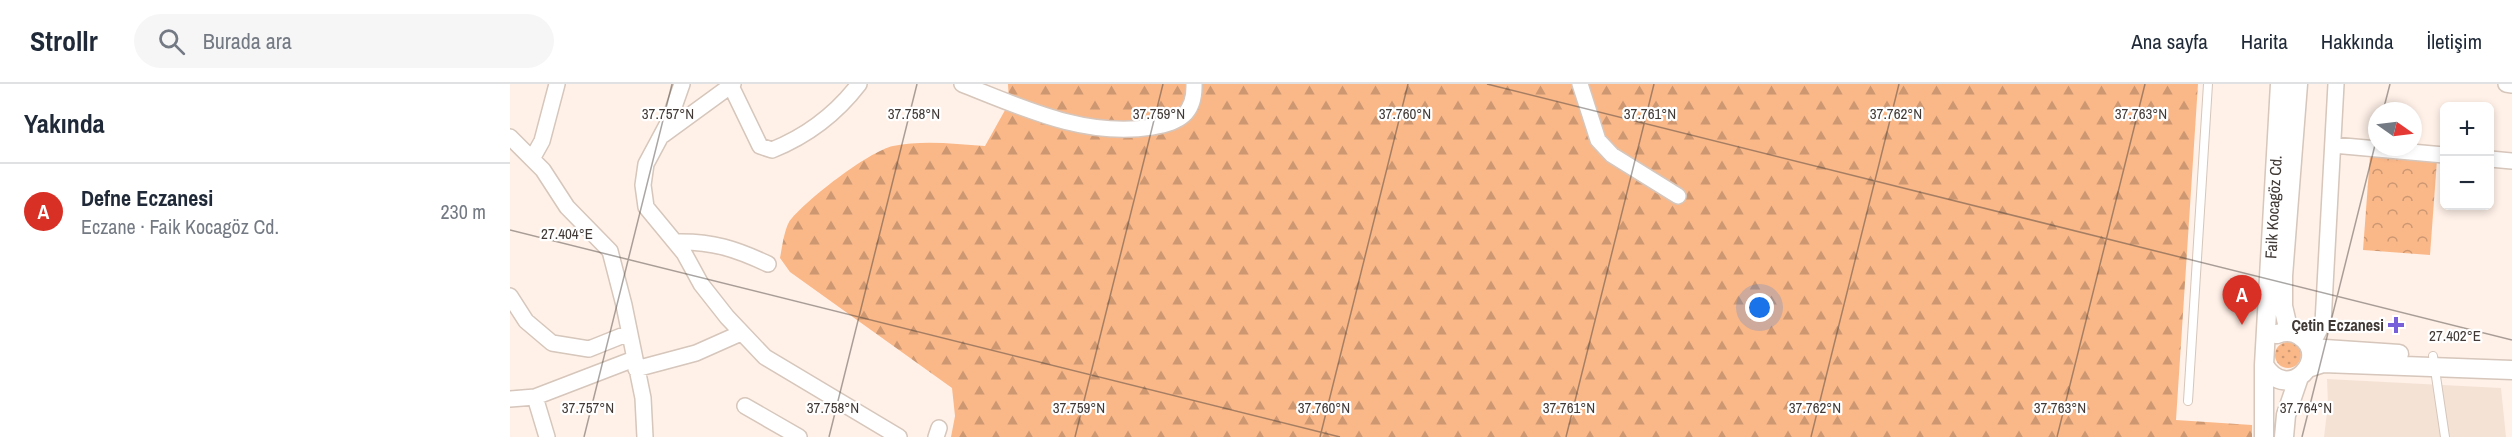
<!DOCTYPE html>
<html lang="tr">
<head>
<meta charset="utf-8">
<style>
  body { margin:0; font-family:"Archivo Narrow",sans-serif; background:#f6f6f7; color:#1f2937 }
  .controls { position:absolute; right:18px; top:18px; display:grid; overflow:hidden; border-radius:9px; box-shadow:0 3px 9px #0003 }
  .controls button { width:54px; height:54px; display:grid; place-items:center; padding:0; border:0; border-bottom:2px solid #e0e1e3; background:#fff; color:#1f2937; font:30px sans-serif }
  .compass { position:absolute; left:1858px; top:18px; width:54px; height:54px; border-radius:50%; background:#fff; box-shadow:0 3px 9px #0003; rotate:104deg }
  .you { position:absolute; left:1250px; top:224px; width:21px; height:21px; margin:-15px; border:4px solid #fff; border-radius:50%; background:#1a73e8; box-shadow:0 0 0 9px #1a73e833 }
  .badge { display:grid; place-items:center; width:39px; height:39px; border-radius:50%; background:#d93025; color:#fff; font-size:20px; font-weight:700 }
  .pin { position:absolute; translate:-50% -50px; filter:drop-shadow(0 2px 3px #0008) }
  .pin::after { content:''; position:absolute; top:32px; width:21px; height:18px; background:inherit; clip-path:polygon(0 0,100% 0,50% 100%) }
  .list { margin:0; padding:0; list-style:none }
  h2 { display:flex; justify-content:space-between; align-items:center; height:78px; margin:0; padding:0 24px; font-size:26px }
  h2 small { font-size:20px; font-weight:400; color:#747a83 }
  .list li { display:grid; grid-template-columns:39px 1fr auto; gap:18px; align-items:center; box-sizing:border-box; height:96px; padding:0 24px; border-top:2px solid #e0e1e3 }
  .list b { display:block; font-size:22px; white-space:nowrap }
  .list p { margin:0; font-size:20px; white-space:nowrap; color:#747a83 }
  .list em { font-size:20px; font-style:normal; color:#747a83 }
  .icon { flex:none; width:33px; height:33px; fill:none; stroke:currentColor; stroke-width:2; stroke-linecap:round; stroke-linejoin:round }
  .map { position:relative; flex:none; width:2002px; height:353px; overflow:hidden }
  header { display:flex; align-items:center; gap:36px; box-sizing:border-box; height:84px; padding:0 30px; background:#fff; border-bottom:2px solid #e0e1e3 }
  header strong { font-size:28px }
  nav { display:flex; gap:33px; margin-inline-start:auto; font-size:21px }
  .search { width:420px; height:54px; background:#f6f6f7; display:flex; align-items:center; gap:15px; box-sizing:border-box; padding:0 21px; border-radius:33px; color:#747a83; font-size:22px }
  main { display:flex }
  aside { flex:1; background:#fff }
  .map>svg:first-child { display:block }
  .built { fill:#f4e2d5 }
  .grass { fill:url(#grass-dots) }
  .forest { fill:url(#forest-firs) }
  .park { fill:url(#park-crowns) }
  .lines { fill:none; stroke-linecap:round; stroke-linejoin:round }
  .service-casing { stroke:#d6c6bb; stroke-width:10 }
  .minor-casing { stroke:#d6c6bb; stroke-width:18 }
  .tertiary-casing { stroke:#d6c6bb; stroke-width:21 }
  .service { stroke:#fff; stroke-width:8 }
  .minor { stroke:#fff; stroke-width:15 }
  .tertiary { stroke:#fff; stroke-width:18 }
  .ticks { fill:none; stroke:#403935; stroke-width:1.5; stroke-opacity:0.45 }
  .poi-dot { fill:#775fd9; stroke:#fff; stroke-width:2 }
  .labels { text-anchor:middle; stroke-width:4.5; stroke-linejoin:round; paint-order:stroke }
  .street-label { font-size:16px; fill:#403935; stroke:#fff }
  .poi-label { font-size:16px; font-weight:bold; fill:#403935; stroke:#fff; text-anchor:end }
  .ticks-label { font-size:15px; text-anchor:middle; fill:#403935; stroke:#fff; stroke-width:4.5; stroke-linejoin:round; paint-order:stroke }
</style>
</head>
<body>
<header>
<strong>Strollr</strong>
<div class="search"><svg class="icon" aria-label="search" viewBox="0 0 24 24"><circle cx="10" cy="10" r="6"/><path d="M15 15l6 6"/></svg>Burada ara</div>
<nav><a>Ana sayfa</a><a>Harita</a><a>Hakkında</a><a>İletişim</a></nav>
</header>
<main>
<aside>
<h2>Yakında<small></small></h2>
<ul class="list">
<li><span class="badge">A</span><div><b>Defne Eczanesi</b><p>Eczane · Faik Kocagöz Cd.</p></div><em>230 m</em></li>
</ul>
</aside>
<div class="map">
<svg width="2002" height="353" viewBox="0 0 2002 353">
  <defs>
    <pattern id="grass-dots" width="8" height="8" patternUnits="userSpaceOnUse" patternTransform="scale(1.5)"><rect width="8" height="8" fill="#fab889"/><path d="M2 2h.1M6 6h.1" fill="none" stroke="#cc9771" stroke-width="1.8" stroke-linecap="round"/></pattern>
    <pattern id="forest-firs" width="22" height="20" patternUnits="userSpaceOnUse" patternTransform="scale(1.5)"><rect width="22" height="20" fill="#fab889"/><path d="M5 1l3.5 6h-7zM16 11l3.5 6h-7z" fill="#cc9771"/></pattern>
    <pattern id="park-crowns" width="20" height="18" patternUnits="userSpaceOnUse" patternTransform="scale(1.5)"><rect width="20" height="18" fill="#fab889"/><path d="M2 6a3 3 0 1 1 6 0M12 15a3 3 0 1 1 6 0" fill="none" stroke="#cc9771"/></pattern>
  </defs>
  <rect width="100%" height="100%" fill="#fff1e8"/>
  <path class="built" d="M1817,295L1991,304L1996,353H1814L1818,320Z"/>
  <path class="grass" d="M1765 271a13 13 0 1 1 26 0a13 13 0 1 1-26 0Z"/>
  <path class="forest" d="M498,0H1688L1666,336L1742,341V353H441L445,332L442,304L280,188L270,174C272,164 274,147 279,138C293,118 359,67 383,62C413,56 445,60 475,62L499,19Z"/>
  <path class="park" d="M1860,72L1927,76L1920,171L1853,166Z"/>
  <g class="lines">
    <g class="service-casing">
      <path id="service" d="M1923,272L1935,353
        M1678,317L1698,0"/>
    </g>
    <g class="minor-casing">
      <path id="minor" d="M172,0L159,37L136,80L133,101L136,123L174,169L191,200L217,233L255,273L389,353
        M452,0C513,24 576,54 642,43C669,39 685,30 684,0
        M1070,0L1088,56L1102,71L1168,112
        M1996,0L2002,1
        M221,2L250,62L262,66C297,52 326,30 349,0
        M153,51L223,0
        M0,53L33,86L57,123L100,167L114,221L133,314L135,353
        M1823,61L1934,71
        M22,75L32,57L47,0
        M1980,75L2002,77
        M166,158C202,157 226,165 258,180
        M0,212L16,237L42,259L79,265L119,249
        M1800,264L1813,239L1826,0
        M126,285L186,269L231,249
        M25,313L37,353
        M0,315L25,313L124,275
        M235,322L289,353
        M426,353L429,344"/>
    </g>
    <g class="tertiary-casing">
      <path id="tertiary" d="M1779,248L1773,222V192L1788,0
        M1800,264L1889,270
        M1754,281C1778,321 1822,273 1790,252C1783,247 1775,247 1767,250
        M1798,284L1813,279L2002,286
        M1754,353V281L1770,0
        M1774,353L1776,331L1789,293"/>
    </g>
    <use href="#service" class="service"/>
    <use href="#minor" class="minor"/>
    <use href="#tertiary" class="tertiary"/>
  </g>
  <path class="ticks" d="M977,0L2002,256M1873,27L1880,0M0,146L830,353M74,353L162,0M319,353L407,0M565,353L653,0M810,353L898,0M1056,353L1144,0M1301,353L1389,0M1547,353L1635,0M1792,353L1867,53"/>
  <path class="poi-dot" d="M1883 232h6v6h6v6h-6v6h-6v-6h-6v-6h6z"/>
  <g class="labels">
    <g class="street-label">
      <text transform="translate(1763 123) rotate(-87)" y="6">Faik Kocagöz Cd.</text>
    </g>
    <g class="poi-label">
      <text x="1874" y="247">Çetin Eczanesi</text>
    </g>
  </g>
  <g class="ticks-label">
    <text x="158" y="35">37.757°N</text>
    <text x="404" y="35">37.758°N</text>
    <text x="649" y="35">37.759°N</text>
    <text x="895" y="35">37.760°N</text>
    <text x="1140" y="35">37.761°N</text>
    <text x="1386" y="35">37.762°N</text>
    <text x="1631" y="35">37.763°N</text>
    <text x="57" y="155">27.404°E</text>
    <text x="1945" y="257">27.402°E</text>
    <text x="814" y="329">37.760°N</text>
    <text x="1059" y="329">37.761°N</text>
    <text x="1305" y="329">37.762°N</text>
    <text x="1550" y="329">37.763°N</text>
    <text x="1796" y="329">37.764°N</text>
    <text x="78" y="329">37.757°N</text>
    <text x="323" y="329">37.758°N</text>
    <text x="569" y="329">37.759°N</text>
  </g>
</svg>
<div class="controls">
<button>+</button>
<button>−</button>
</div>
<svg class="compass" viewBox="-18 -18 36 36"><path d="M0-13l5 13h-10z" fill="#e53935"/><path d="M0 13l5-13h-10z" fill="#747a83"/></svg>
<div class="you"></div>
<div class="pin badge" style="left:1732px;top:241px">A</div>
</div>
</main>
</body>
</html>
